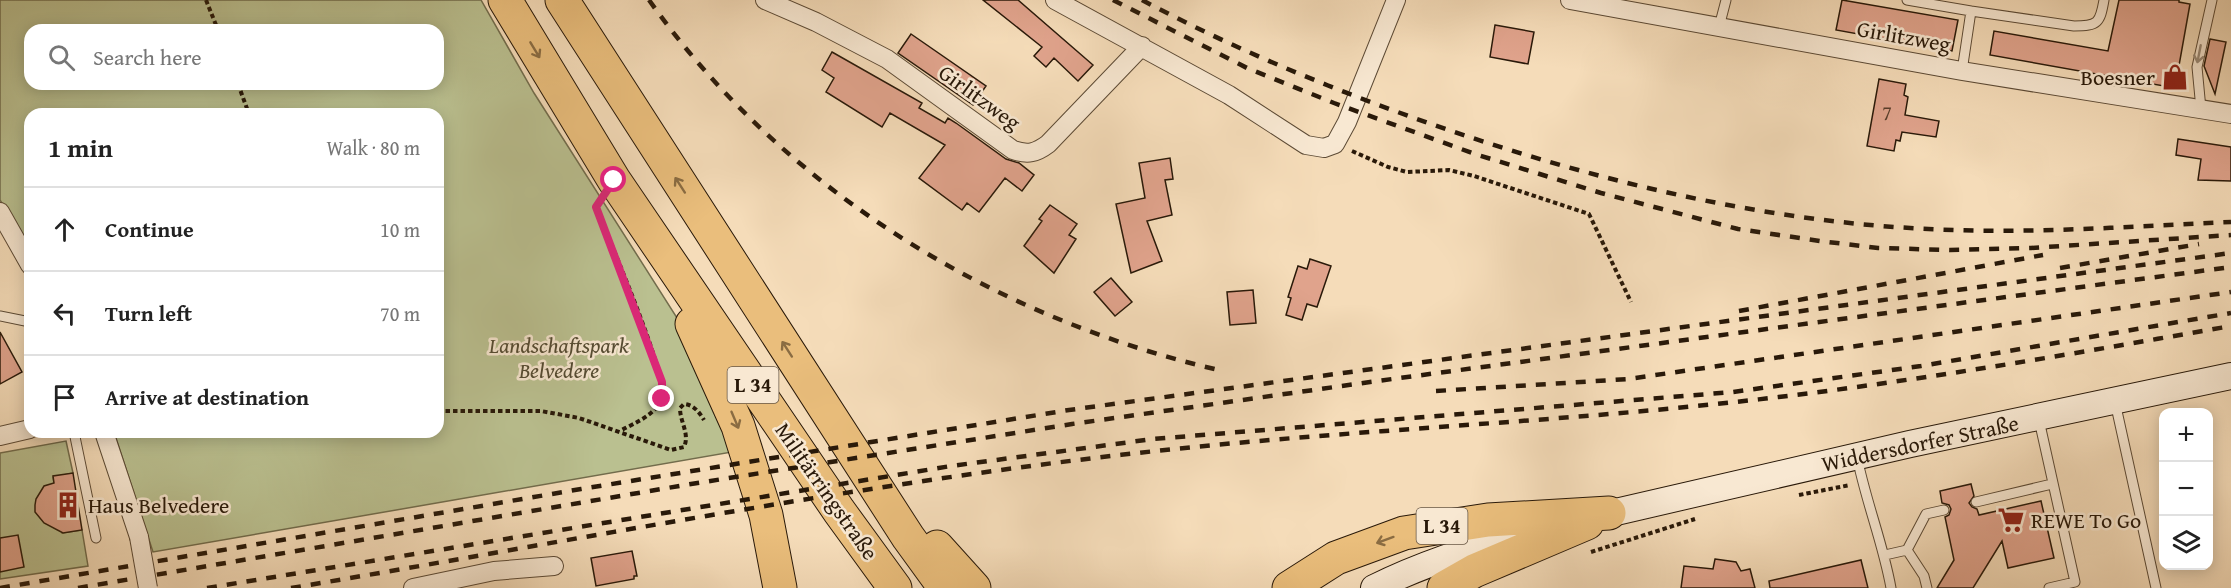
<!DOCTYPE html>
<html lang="en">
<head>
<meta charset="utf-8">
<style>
  body { margin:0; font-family:"Gentium Book Plus",serif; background:#f6f6f6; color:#222 }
  .controls { position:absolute; right:18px; bottom:18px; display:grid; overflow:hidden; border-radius:12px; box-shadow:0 3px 15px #0003 }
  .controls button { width:54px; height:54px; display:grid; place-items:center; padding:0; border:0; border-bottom:2px solid #e0e0e0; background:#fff; color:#222; font:30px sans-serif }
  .stop { position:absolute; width:18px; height:18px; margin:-14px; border:4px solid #db2777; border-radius:50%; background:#fff }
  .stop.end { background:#db2777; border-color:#fff; box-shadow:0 2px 6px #0008 }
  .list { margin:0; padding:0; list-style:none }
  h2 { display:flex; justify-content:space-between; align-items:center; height:78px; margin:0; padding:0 24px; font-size:26px }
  h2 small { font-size:20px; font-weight:400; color:#767676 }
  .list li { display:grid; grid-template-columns:39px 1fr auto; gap:18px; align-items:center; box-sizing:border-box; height:84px; padding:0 24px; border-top:2px solid #e0e0e0 }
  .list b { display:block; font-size:22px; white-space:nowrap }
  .list em { font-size:20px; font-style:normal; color:#767676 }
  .icon { flex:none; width:33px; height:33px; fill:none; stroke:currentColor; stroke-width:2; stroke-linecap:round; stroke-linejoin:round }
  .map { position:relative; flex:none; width:2231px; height:588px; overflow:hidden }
  .search { position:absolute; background:#fff; box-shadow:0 3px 15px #0003; left:24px; top:24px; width:420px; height:66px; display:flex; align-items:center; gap:15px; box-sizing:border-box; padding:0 21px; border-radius:18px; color:#767676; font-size:22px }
  .panel { position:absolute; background:#fff; box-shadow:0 3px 15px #0003; left:24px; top:108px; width:420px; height:330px; border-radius:18px }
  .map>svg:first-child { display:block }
  .green { fill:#bac090; stroke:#726c4c; stroke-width:1.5; fill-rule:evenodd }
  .building { fill:#e0a38c; stroke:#291909; stroke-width:1.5 }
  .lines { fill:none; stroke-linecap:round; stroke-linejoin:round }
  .lane-casing { stroke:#5c4a35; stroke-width:11 }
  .street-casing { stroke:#5c4a35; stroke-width:20 }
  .secondary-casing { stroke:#291909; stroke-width:28 }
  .highway-casing { stroke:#291909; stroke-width:35 }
  .path { stroke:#291909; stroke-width:4; stroke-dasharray:4.5 3; stroke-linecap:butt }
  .lane { stroke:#f8e8d2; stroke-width:9 }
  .street { stroke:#f8e8d2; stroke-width:18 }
  .secondary { stroke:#f8e8d2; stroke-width:26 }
  .highway { stroke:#eabe7c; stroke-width:33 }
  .rail { stroke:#291909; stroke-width:4.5; stroke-dasharray:10 10; stroke-linecap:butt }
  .street-bridge-casing { stroke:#5c4a35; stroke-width:20; stroke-linecap:butt }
  .street-bridge { stroke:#f8e8d2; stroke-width:18 }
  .oneway { stroke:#8a6c42 }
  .oneway2 { stroke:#9b8b78 }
  .route { stroke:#db2777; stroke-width:8 }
  .labels { text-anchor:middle; stroke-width:5; stroke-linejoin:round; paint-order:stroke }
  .number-label { font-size:20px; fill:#573c2a }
  .shield { fill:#f8e8d2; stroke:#675745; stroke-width:1.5 }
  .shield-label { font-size:21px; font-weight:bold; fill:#291909 }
  .street-label { font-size:22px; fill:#291909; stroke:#f8e8d2 }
  .poi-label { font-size:22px; fill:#291909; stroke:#f8e8d2; text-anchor:start }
  .park-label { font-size:22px; font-style:italic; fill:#544b32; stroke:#f8e8d2 }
</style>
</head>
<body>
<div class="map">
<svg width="2231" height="588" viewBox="0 0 2231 588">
  <rect width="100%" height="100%" fill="#f5dcb9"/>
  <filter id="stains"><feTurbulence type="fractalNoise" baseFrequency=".00333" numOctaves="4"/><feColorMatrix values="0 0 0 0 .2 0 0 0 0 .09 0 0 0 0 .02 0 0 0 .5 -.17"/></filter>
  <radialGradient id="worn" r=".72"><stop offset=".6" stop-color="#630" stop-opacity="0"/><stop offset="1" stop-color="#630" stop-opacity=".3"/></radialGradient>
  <path class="green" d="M0,0H481L534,93L679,321L732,452L153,552L114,432H438V114H30V250L0,200ZM30,30H438V84H30Z
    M66,441L73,473L53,477L61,528L62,533L82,530L88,566L0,579V453Z"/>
  <path class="building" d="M983,0H1018L1093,65L1078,81L1054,58L1046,67L1034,56L1042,47Z
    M1842,0L1958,20L1952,51L1836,30Z
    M2119,0H2179V2L2190,4L2175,88L1990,55L1994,31L2108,51Z
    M1495,25L1534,32L1528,64L1490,57Z
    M911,34L986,86L973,105L898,53Z
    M2210,39L2226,42L2215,94L2204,66Z
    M832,52L922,103L919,108L945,123L948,118L956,123L1006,159L1019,163L1034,175L1022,191L1005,178L979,212L967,203L962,210L919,178L945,145L890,113L882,127L826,92L834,78L822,70Z
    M1879,79L1906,84L1904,95L1908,97L1905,115L1939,121L1936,137L1902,132L1900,141L1896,140L1894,151L1867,146Z
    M2178,139L2231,147V181L2198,180L2201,159L2176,155Z
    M1170,158L1173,179L1165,180L1172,215L1147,221L1162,261L1131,273L1116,204L1145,198L1139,163Z
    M1050,205L1077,224L1069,235L1076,239L1054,273L1024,246L1042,221L1039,219Z
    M1310,259L1331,266L1317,307L1307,304L1302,320L1286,315L1291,298L1288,297L1298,266L1307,269Z
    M1111,278L1132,302L1115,316L1094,292Z
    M1253,290L1256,323L1230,325L1227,292Z
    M0,332L22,372L0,384Z
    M73,473L82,530L63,533L44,523L35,512V505L36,499L44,486L54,483L53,476Z
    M1971,484L1974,496L1969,503L1972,507L1977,509L1979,515L2041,501L2054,558L2008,568L2002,541L1973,588H1937L1954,560L1945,517L1949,515L1951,509L1949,505L1942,503L1940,491Z
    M18,535L24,567L0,572V538Z
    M632,551L637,576H634V579L596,586L591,558Z
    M1715,559L1736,562L1741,571L1750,569L1755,588H1681L1684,566L1713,569Z
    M1861,560L1868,588H1770L1769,581Z"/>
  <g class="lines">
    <g class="lane-casing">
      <path id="lane" d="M1907,0L1971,11
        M1719,27L1726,0
        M1962,71L1971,11L2074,26C2098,26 2100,23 2104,0
        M2201,109L2197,67L2212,0
        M0,316L30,322
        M2115,402L2156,588
        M2039,420L2075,582L2049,588
        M74,432L96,538
        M1857,457C1866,502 1883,543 1891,588
        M1976,502L2052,484
        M1907,550L1924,576L1927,588
        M1885,555L1907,550L1926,514L1944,510"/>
    </g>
    <g class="street-casing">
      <path id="street" d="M765,0L816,22L887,59L1013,150C1028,155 1036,153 1048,144L1142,46
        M1055,0L1229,95L1306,145L1324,148L1335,144L1347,122L1396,0
        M1570,0L1962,71L2231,114
        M0,212L30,265
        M104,432L139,537
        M0,436L30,429
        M413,588L494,571L554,566"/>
    </g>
    <g class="secondary-casing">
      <path id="secondary" d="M1590,518L1910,444L2231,376
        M1374,588C1428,561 1487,543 1546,529"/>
    </g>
    <g class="highway-casing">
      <path id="highway" d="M505,0L614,180L839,511L895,588
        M562,0L908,537L945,588
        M692,324L738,426L766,515L780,588
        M937,547L974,588
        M1289,588L1336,558L1404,533L1488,520L1609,513
        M1444,588L1474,571L1587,523"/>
    </g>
    <path class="path" d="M206,0L218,30
      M238,84L249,114
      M1352,151L1388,167L1407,172L1449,170L1474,176L1589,214L1631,302
      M599,203L596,207C608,237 668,375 662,397C657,415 634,423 620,431
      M438,411H541L579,418L671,450L684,447C690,434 680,422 680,408L684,404C694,405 699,412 704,420
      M1799,495L1850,485
      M1591,552L1695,519"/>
    <use href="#lane" class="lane"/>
    <use href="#street" class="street"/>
    <use href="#secondary" class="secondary"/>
    <use href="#highway" class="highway"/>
    <path class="rail" d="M649,0C784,191 997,320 1223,371
      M1113,0L1247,68L1334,103L1475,154L1601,193L1738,229L1820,241L1878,248L1950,250L2031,248L2231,235
      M1142,0C1236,50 1334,90 1434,125C1602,183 1775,225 1954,230C2046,233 2139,226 2231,222
      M2060,268L2199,244
      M1739,311L2043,255
      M1436,391L1628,379L2231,292
      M0,588L581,489L1069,410L2231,253
      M78,588L691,484L1072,424L1370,382L2231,267
      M207,588L951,466L1153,439L1733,392L1921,366L2231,313
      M291,588C579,540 866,482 1156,451C1349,430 1543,423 1735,402C1901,384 2066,355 2231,326"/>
    <g class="street-bridge-casing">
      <path id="street-bridge" d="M139,537L148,588"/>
    </g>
    <use href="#street-bridge" class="street-bridge"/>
  </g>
  <defs><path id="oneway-shaft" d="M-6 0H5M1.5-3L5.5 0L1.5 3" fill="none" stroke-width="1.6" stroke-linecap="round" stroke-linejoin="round" transform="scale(1.5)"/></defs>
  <g class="oneway">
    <use href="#oneway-shaft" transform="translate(535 50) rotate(59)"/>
    <use href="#oneway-shaft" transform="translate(680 185) rotate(-123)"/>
    <use href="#oneway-shaft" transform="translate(787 349) rotate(-123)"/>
    <use href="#oneway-shaft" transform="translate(735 420) rotate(67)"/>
    <use href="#oneway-shaft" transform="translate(1385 540) rotate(160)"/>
  </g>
  <use class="oneway2" href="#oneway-shaft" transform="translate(2199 54) rotate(101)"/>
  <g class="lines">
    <path class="route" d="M614,180L596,207L662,382V399"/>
  </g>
  <defs>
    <g id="shop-bare" transform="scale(2.07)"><path d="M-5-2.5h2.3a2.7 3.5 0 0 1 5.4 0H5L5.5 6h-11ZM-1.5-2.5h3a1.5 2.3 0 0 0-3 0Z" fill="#8f2418" stroke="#f8e8d2" stroke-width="2.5" paint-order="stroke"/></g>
    <g id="building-bare" transform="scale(2.07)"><path d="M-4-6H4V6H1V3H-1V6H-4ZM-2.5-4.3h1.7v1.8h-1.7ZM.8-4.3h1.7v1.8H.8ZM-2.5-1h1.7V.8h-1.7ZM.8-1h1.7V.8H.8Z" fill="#8f2418" stroke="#f8e8d2" stroke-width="2.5" paint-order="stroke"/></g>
    <g id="supermarket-bare" transform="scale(2.07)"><path d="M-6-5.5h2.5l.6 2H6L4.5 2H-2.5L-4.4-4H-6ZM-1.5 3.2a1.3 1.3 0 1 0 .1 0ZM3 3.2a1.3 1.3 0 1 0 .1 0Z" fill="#8f2418" stroke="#f8e8d2" stroke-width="2.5" paint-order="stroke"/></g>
  </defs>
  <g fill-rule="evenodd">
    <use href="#shop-bare" x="2175" y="77"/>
    <use href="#building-bare" x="68" y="505"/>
    <use href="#supermarket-bare" x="2011" y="520"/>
  </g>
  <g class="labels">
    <g class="number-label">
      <text x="1887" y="120">7</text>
    </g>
    <g class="shield">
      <rect x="727.5" y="367" width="51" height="36" rx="4.5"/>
      <rect x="1416.5" y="508" width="51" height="36" rx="4.5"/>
    </g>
    <g class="shield-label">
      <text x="753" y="392">L 34</text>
      <text x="1442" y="533">L 34</text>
    </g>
    <g class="street-label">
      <text transform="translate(1904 36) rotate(10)" y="8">Girlitzweg</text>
      <text transform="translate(980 97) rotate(36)" y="8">Girlitzweg</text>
      <text transform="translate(1920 443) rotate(-12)" y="8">Widdersdorfer Straße</text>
      <text transform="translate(827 491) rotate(55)" y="8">Militärringstraße</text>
    </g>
    <g class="poi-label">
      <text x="2155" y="85" text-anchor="end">Boesner</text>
      <text x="88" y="513">Haus Belvedere</text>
      <text x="2031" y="528">REWE To Go</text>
    </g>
    <g class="park-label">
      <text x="559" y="353">Landschaftspark<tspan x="559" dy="25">Belvedere</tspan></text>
    </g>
  </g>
  <rect width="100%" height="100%" filter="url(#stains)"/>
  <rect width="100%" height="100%" fill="url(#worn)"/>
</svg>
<div class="controls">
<button>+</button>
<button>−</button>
<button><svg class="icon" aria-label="layers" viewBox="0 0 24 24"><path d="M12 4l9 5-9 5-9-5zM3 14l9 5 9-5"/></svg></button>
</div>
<div class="stop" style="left:614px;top:180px"></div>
<div class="stop end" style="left:662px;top:399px"></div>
<div class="search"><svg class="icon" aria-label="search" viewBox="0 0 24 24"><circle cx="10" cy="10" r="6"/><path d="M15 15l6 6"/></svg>Search here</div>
<section class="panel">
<h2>1 min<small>Walk · 80 m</small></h2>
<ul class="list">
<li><svg class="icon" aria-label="ahead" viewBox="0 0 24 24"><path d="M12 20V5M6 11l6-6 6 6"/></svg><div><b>Continue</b></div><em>10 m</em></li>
<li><svg class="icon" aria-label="left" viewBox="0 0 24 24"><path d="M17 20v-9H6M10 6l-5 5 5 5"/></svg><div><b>Turn left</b></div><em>70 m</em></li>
<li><svg class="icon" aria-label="arrive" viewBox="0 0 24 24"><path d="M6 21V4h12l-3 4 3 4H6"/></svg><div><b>Arrive at destination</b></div></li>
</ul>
</section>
</div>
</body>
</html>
